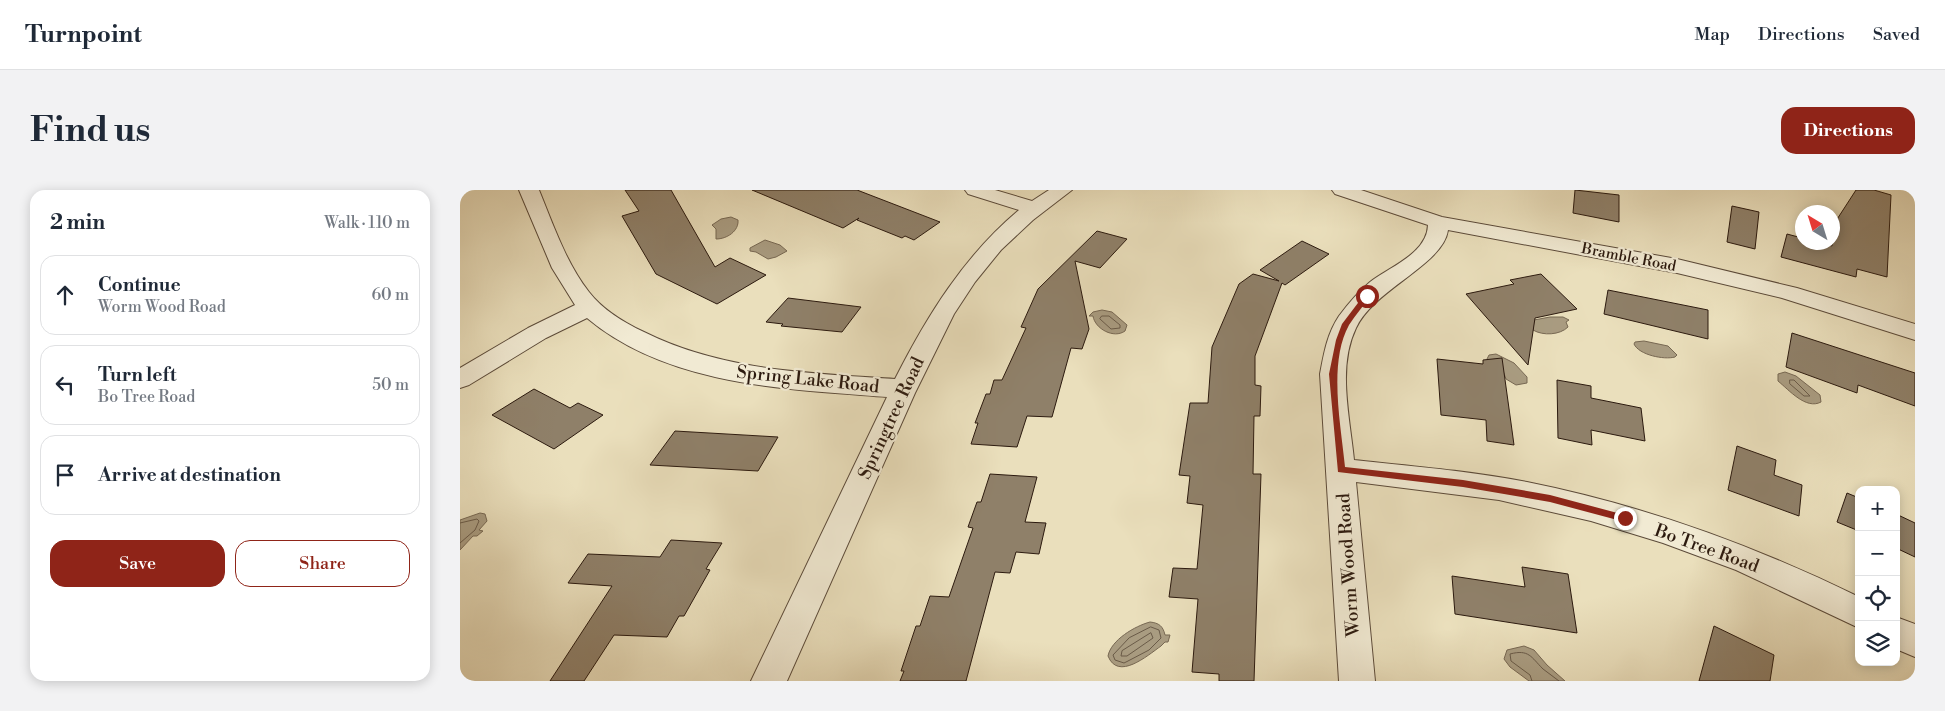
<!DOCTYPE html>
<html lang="en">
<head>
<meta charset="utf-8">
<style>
  body { margin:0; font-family:"Libre Bodoni",serif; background:#f2f2f3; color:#1f2937 }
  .controls { position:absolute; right:15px; bottom:15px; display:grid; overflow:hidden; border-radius:10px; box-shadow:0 2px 12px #0003 }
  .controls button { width:45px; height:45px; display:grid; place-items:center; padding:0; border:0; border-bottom:1px solid #e0e1e3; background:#fff; color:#1f2937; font:25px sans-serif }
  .compass { position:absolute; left:1335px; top:15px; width:45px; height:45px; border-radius:50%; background:#fff; box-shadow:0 2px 12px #0003; rotate:322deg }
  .stop { position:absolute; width:15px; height:15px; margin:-11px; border:4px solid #8f2418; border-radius:50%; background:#fff }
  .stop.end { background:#8f2418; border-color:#fff; box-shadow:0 1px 5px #0008 }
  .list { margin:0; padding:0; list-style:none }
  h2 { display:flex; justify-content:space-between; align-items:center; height:65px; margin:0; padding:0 20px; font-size:21px }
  h2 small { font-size:16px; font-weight:400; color:#747a83 }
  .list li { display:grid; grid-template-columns:32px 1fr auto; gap:15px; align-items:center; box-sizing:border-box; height:80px; margin:0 10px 10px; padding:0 10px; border:1px solid #e0e1e3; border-radius:15px }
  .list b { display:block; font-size:19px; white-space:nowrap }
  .list p { margin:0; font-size:16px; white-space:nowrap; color:#747a83 }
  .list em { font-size:16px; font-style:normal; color:#747a83 }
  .actions { display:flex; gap:10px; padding:15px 20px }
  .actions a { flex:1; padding:11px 0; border:1px solid #8f2418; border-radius:15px; text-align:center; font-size:18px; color:#8f2418 }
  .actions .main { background:#8f2418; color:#fff }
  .icon { flex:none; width:28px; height:28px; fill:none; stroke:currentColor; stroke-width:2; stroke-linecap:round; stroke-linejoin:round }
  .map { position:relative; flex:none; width:1455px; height:491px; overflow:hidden; border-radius:15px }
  header { display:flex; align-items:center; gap:30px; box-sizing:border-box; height:70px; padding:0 25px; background:#fff; border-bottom:1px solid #e0e1e3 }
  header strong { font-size:24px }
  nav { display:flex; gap:28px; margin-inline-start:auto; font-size:18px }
  .intro { display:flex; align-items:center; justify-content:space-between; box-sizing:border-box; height:120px; padding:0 30px }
  h1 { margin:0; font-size:35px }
  .button { padding:12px 22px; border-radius:15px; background:#8f2418; color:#fff; font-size:18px; font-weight:700 }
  main { display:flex; gap:30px; padding:0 30px }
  aside { flex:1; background:#fff; border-radius:15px; box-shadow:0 2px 12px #0003 }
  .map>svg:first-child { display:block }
  .water { fill:#a99c81; stroke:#776853 }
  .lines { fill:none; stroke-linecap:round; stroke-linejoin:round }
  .shore { stroke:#6a5b48; stroke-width:1 }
  .building { fill:#8f8069; stroke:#2c1a0f }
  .street-casing { stroke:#5c4b3a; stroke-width:2 }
  .street { fill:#f1ead3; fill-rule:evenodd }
  .route { fill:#8f2418 }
  .labels { text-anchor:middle; stroke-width:4.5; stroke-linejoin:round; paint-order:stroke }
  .far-street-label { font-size:15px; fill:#2c1a0f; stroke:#f1ead3 }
  .street-label { font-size:18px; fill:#2c1a0f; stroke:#f1ead3 }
</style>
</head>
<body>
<header>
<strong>Turnpoint</strong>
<nav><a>Map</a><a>Directions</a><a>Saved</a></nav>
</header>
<div class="intro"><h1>Find us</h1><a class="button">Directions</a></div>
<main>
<aside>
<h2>2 min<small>Walk · 110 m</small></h2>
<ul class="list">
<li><svg class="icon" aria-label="ahead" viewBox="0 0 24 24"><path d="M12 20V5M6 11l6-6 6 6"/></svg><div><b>Continue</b><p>Worm Wood Road</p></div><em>60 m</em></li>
<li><svg class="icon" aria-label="left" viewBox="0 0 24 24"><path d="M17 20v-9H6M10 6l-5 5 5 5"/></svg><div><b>Turn left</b><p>Bo Tree Road</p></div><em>50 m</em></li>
<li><svg class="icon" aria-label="arrive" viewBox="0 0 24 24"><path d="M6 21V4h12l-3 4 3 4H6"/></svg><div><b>Arrive at destination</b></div></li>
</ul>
<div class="actions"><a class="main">Save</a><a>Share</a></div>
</aside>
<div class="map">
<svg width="1455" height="491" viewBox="0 0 1455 491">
  <rect width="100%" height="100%" fill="#eadfbc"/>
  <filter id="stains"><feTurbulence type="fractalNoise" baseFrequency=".004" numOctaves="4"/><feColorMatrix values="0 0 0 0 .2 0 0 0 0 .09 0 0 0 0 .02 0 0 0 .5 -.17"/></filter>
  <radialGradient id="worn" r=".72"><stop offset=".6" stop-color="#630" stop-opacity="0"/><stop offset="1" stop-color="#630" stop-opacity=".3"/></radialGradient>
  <path class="water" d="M271,27L278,30C279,41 267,49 256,49V39L252,35L261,29Z
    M305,50L320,55L327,61L316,67L308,69L296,62L290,61V58Z
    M642,120L652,122L667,135L665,141C654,149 635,139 633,126H629L633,122Z
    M1090,127H1103L1109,130L1106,132L1108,137C1100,145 1083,146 1073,140L1074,130Z
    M1184,151L1208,156L1217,165L1215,167C1204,170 1179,165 1174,154L1175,152Z
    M1036,164L1054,173L1067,187V193L1056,195L1046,189L1043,181L1027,169L1029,165Z
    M1325,182L1336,186L1360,205L1361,212C1346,220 1329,200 1318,191V184Z
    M20,323L25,324L27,331L19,340L23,341L17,346H13L0,360V330Z
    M690,432C699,433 703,436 705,445H710L708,452H705L701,456C687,466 658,491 648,466C651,450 675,436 690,432Z
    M1064,456L1074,460L1087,475L1105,491H1069L1050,477L1044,469L1047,460Z"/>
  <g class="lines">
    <path class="shore" d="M642,126H649L660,135V138L651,139L640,129Z
      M1330,190H1334L1350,206H1344L1330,194Z
      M0,333L17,329L19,331L15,340L0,353
      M691,437L699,440L701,448L689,460L668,471L664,473L655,470L653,465L669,448Z
      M691,443L693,448L667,466H661L662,461Z
      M1072,491L1070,485L1051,471L1050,464C1069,459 1071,467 1083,479C1088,483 1094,487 1099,491"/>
  </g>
  <path class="building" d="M165,0H211L255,77L270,68L306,85L257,114L196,84L162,26L179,21Z
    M292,0H397L480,32L454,50L445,46L442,48L397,30L399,28L383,38Z
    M1115,0L1159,5V32L1113,23Z
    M1396,0H1414L1431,5L1427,87L1397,79L1396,87L1321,67L1327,44L1342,48V52H1359L1372,56V37Z
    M1272,16L1299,22L1295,59L1267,52Z
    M637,41L667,49L640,78L615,71L629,139L622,159L611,158L592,227L567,226L557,257L511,254L518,233H515L526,204H530L534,190H542L566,138L561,137L578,99Z
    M842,51L869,64L825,95L822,93L795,166V195L801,196L800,226H794L793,284H801L794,491H759V484L732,482L738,409L709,407L713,378L737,379L743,315L727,313L730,286L719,285L730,213H748L752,157L779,94L793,84L819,91L800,80Z
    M1081,84L1117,119L1075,128L1068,175L1006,104L1054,94L1050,90Z
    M1148,100L1248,120V149L1144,124Z
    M328,108L401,117L382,142L321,136L323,134L306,132Z
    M1332,143L1455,183V216L1398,195L1397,203L1326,177Z
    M1042,168L1051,233L1054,255L1027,251L1026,230L981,225L977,169L1023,174V170Z
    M1097,190L1131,196V208L1181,218L1185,251L1131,240L1132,255L1098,248Z
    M74,199L110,218L118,213L143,225L94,259L32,225Z
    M215,241L318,247L298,281L190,275Z
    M1277,256L1316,270L1314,285L1342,295L1339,326L1268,300Z
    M530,284L577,287L565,332L586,333L579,364L556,362L550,383L535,382L506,491H440L444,481H441L456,436H460L470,406L489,407L513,338L508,337L517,312H521Z
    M1387,303L1399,308V341L1377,332Z
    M1436,324L1455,333V367L1436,358Z
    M211,350L262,353L246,379L250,380L224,426H219L207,447L154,445L124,491H90L152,396L108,393L128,364L200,367Z
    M1062,377L1108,384L1117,443L995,424L992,386L1065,397Z
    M1254,436L1314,465L1310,491H1239Z"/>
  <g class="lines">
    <g class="street-casing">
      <path id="street" d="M59,0H79C93,34 106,73 129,102C143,120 163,132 184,142C262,181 349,183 435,189C467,126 504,66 559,20L508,4L505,0H535L572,11L589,0H612L573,30L541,60L515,92L494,124L455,203L327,491H291L427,207C326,199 208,196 127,128L86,148L9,195L0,198V178L68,138L115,115L92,78Z
        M872,0H901L982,27L1217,69L1337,98L1455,134V150L1322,108L1217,83L988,40C983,75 914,99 896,138C877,177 890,228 894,270C951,276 1010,281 1067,292C1182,315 1293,355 1399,407V438L1276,380L1203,353L1131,331L1039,310L896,292L915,491H879L860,184C864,163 867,144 879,126C888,114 898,102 910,92C929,77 967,64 968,35L875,4Z
        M1436,427L1455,434V467L1436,459Z"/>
    </g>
    <use href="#street" class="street"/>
  </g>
  <path class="route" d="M904,105L910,106C904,116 895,125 889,135C868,173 881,235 885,277L1003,290L1090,305L1165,325L1168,326V331L1165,332L1090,312L1003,297L878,282L869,184L876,150L882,134Z"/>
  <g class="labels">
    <g class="far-street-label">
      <text transform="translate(1169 67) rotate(11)" y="5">Bramble Road</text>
    </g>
    <g class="street-label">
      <text transform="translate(348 189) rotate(6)" y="6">Spring Lake Road</text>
      <text transform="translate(431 228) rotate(-65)" y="6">Springtree Road</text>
      <text transform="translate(1247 358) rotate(20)" y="6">Bo Tree Road</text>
      <text transform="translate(888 375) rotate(-94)" y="6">Worm Wood Road</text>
    </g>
  </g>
  <rect width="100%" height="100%" filter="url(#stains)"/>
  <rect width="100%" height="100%" fill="url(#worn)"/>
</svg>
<div class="controls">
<button>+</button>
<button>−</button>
<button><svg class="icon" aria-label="locate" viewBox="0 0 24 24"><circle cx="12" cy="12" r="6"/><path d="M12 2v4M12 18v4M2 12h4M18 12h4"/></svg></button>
<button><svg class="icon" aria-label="layers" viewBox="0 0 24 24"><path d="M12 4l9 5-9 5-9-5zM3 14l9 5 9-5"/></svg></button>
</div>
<svg class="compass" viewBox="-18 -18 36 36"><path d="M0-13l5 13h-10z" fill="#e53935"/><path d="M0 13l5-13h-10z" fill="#747a83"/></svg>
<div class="stop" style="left:907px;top:106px"></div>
<div class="stop end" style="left:1165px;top:328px"></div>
</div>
</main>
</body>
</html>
